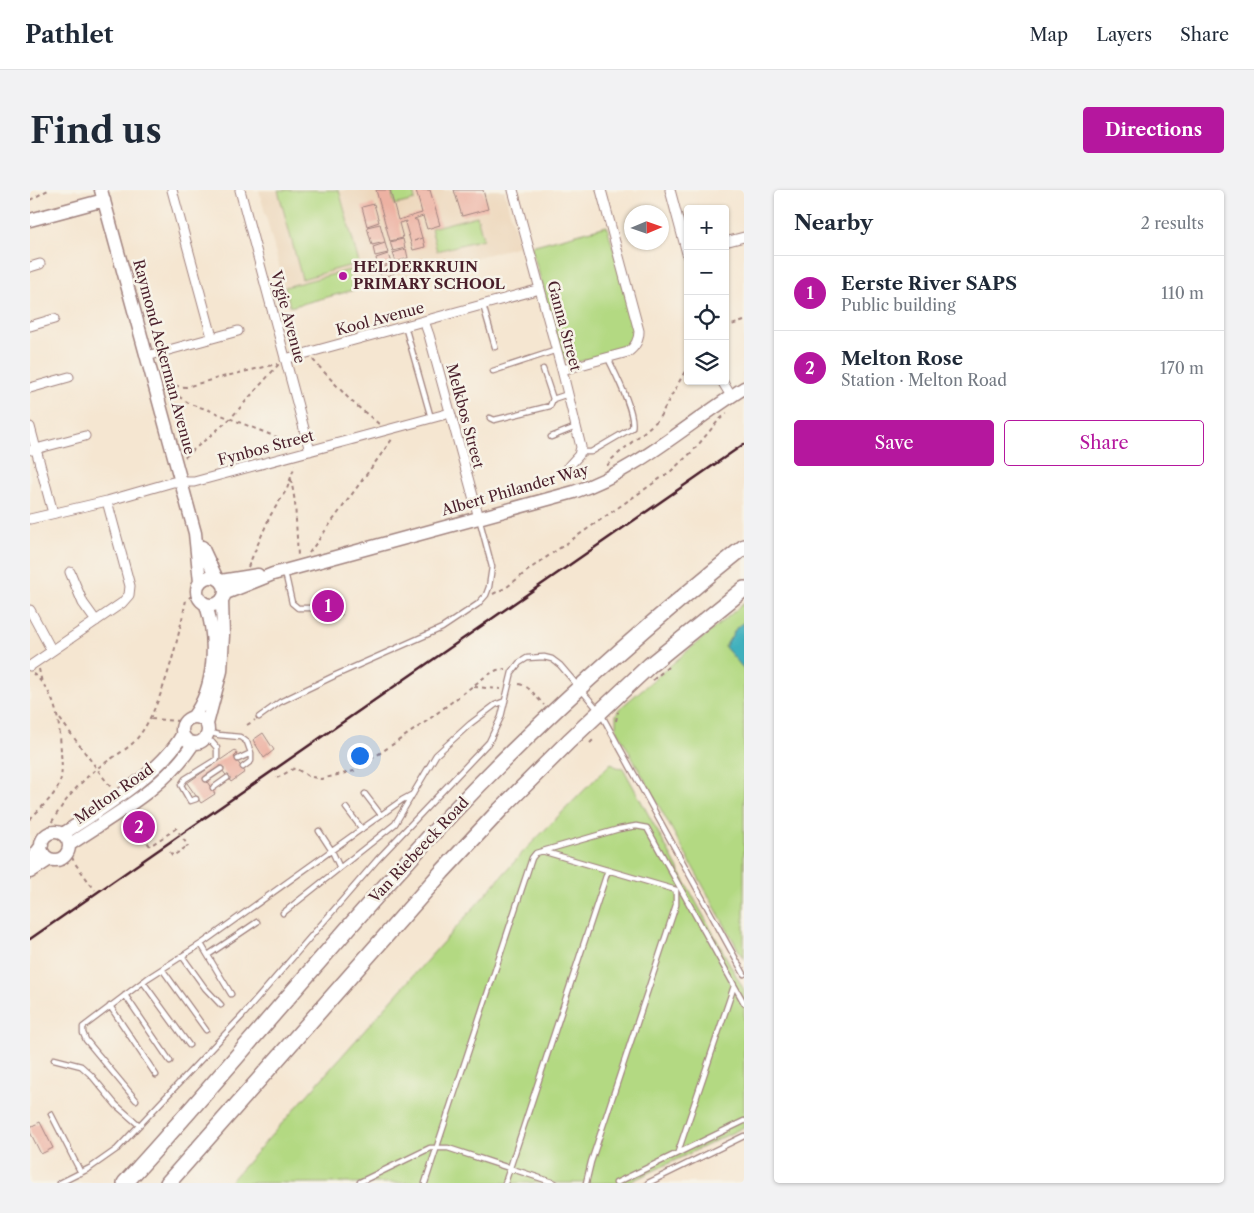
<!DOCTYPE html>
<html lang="en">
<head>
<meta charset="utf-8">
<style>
  body { margin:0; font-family:"Libre Caslon Text",serif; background:#f2f2f3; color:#1f2937 }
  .controls { position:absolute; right:15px; top:15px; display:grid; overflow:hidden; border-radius:5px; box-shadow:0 1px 4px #0004 }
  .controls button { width:45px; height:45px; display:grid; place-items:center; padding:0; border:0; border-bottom:1px solid #e0e1e3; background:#fff; color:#1f2937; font:25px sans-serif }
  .compass { position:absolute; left:594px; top:15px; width:45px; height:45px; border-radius:50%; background:#fff; box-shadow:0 1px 4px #0004; rotate:88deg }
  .you { position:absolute; left:329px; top:565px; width:18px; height:18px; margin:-12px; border:4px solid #fff; border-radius:50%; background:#1a73e8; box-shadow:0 0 0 8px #1a73e833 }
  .badge { display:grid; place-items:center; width:32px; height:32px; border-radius:50%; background:#b5179e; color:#fff; font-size:16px; font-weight:700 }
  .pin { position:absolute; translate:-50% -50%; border:2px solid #fff; box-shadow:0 1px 5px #0006 }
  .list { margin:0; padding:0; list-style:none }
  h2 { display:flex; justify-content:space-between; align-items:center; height:65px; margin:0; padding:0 20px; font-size:21px }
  h2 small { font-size:16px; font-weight:400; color:#747a83 }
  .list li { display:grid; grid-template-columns:32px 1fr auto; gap:15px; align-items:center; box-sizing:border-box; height:75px; padding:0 20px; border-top:1px solid #e0e1e3 }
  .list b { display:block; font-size:19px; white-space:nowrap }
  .list p { margin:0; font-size:16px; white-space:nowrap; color:#747a83 }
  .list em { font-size:16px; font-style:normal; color:#747a83 }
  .actions { display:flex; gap:10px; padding:15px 20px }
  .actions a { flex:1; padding:11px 0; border:1px solid #b5179e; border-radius:5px; text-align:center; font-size:18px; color:#b5179e }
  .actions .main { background:#b5179e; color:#fff }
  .icon { flex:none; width:28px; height:28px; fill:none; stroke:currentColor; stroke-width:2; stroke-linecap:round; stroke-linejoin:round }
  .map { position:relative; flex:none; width:714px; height:993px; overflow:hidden; border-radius:5px }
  header { display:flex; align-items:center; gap:30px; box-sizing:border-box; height:70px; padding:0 25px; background:#fff; border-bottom:1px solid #e0e1e3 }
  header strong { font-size:24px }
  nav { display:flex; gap:28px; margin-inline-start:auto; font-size:18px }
  .intro { display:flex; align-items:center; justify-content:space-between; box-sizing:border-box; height:120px; padding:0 30px }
  h1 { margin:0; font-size:35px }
  .button { padding:12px 22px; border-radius:5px; background:#b5179e; color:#fff; font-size:18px; font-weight:700 }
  main { display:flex; gap:30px; padding:0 30px }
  aside { flex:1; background:#fff; border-radius:5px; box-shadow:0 1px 4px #0004 }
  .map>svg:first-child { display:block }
  .built { fill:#edd7bb }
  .green { fill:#b3d982; stroke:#7e7c56 }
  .water { fill:#41b0bd; stroke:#466874 }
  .building { fill:#edb1a2 }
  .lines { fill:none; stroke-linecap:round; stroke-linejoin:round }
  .lane-casing { stroke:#a0827e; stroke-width:7 }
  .street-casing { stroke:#a0827e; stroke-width:11 }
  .secondary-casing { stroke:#a0827e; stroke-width:15 }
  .primary-casing { stroke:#a0827e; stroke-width:18 }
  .path { stroke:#a0827e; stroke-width:2; stroke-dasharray:4 4; stroke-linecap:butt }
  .lane { stroke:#fff; stroke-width:4.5 }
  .street { stroke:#fff; stroke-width:9 }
  .secondary { stroke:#fff; stroke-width:12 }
  .primary { stroke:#fff; stroke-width:15 }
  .rail { stroke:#4a1f2b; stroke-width:2.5 }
  .path-bridge { stroke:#a0827e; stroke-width:2; stroke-dasharray:4 4; stroke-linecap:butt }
  .poi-dot { fill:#b5179e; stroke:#f7f3e8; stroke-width:2 }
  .labels { text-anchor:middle; stroke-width:5; stroke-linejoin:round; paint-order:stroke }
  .poi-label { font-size:15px; font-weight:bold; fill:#4a1f2b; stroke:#f7f3e8; text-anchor:start }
  .street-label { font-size:15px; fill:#4a1f2b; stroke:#f7f3e8 }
</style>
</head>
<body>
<header>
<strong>Pathlet</strong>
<nav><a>Map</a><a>Layers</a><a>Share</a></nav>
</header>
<div class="intro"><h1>Find us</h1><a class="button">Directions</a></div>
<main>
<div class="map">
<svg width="714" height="993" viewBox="0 0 714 993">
  <rect width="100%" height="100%" fill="#f7f3e8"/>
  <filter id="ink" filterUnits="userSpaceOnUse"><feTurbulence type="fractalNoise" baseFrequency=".02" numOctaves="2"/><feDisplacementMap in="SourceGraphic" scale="10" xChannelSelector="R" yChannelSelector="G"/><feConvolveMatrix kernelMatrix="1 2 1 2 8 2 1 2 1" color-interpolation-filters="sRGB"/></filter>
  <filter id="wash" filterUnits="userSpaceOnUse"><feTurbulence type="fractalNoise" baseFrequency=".0096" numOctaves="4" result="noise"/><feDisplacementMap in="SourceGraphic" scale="20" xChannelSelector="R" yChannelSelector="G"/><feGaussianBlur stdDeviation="1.12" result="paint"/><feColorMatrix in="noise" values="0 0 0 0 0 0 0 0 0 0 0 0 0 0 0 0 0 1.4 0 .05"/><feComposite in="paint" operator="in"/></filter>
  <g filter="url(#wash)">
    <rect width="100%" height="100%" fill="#f5e6d1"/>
    <path class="built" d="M229,0H474L489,56L260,117Z"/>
    <path class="green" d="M248,0H309L329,73L272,89Z
      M361,0H383L385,10L365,15Z
      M447,26L453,49L407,61L401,38Z
      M577,36L606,142L605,149L597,159L544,173L538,171L533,167L501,56Z
      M319,80L324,100L260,117L255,97Z
      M714,413V432L707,437L695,457L714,479V770L586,538V525L589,519Z
      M581,573L586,577L593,578L714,800V937L598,993H199L494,661Z"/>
    <path class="water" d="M714,432V479L695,457L707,437Z"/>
    <g id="blocks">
      <path class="building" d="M346,0H360L368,30L392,23L386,0H400L410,35L397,39L393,26L384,29L385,30H387L392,48L384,51L393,48L395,57L383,60L375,33L377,32V31L369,33L373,48L360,51Z
        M424,0H453L458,19L432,26Z
        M344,14L349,32L337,36L332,17Z
        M350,34L355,52L342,55L337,37Z
        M373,49L375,58L363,61L360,52Z
        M355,53L358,63L345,66L343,57Z
        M376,59L378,68L366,72L363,63Z
        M358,64L361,73L348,77L346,68Z
        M379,70L381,79L369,82L366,73Z
        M361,75L364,84L351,87L349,78Z
        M306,402L312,425L301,428L298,419L288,422L285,413L295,410L294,405Z
        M233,543L244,560L234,568L223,550Z
        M205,560L207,564L204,567L215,582L201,592L190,577L174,587L185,604L171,613L157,593Z
        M109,624L121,641L109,649L97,632Z
        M10,932L23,958L11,964L0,942V937Z"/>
    </g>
  </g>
  <g filter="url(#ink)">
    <use href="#blocks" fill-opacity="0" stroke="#a0827e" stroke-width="1"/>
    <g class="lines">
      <g class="lane-casing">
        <path id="lane" d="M453,115L465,157
          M375,136L401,228
          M463,181L527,160
          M523,209L538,204
          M460,228L464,230L520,216L523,209L513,179
          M521,247L546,237
          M551,262H561L602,238C606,223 585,183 578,168
          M255,382L262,413L268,418H281
          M229,527L250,512L306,485L412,438L448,414L456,405L459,397L462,377L449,328
          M178,542L189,545L210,547L217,552L221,563L208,569
          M213,577L221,571V563
          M176,589L191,579
          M183,598L197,588
          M335,604L351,625
          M166,609L160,611L151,595L155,589L187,569V558L182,552L175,550
          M316,618L332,639
          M289,641L302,661L309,676
          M512,661L646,700
          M253,723L365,634L406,565L440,534L465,515L475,511
          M171,754L201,804
          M178,765L227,732
          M152,766L175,798L191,815
          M132,779L176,840
          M113,792L159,855
          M95,805L140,871
          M80,816L126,885
          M24,869L51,876L61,885L86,915L109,935
          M106,910L56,850L53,843V837L118,788L171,754L372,610L383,604
          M21,924L51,983
          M648,962L704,796
          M330,992L400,958H418L525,993
          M30,993L60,978L87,959L213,825L347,670L459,552L471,527L482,482L489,473L497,468L514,467L522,469L530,475L570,522L714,784
          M395,993L502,668L506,663L589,639L606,636L617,638L714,813
          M475,993L578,680
          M556,993L561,972L646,715V700
          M586,993L714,931
          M618,993L714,946"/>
      </g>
      <g class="street-casing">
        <path id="street" d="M142,0L182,147
          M210,0L280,261
          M483,0L532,180L551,257L549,265L539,276
          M640,0L658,67
          M695,52L714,47
          M0,77L10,74
          M394,131L399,145L449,328
          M0,136L24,129
          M117,166L208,141
          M255,169L510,99
          M532,180L598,162C605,157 609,150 609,141L571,0
          M692,191L701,206
          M0,198L39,187
          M0,237L23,323
          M2,260L55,246
          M0,329L77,311L143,292H164L420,223
          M40,382L53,413L66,431
          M0,420L22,461
          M0,476L92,413L99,405L100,396L77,311"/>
      </g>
      <g class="secondary-casing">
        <path id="secondary" d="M71,0L165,343L170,392
          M0,30L74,10
          M172,357L186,387
          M167 401a14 14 0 1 1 28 0a14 14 0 1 1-28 0Z
          M191,391L228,385
          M196,403L243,384L544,302C607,281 658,233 714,198
          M152 540a13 13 0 1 1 26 0a13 13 0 1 1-26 0Z
          M163,527C186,497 187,449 176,415
          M177,534L191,481L193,445L192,411
          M11 656a14 14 0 1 1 28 0a14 14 0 1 1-28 0Z
          M33,644C69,620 132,582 152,545
          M39,655C83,625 134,599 163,554
          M0,671L12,655
          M0,682L20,669"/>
      </g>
      <g class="primary-casing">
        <path id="primary" d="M95,993C206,872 308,744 420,625C512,528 610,440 714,357
          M138,993L412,682L470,620L539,551L620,475L714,399"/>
      </g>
      <path class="path" d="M0,10L18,0
        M695,137L714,131
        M283,170L321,211L349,234
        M137,195L156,197L188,188L247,174
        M138,195L142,202L160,214L179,220L266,255
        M155,267L200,229L249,174
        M577,276L582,269L628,230L658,176
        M261,289L265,312L268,366
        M279,363L363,248
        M218,377L240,326L257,299L265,275
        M463,404L477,397L501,378L641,281L663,261L688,231L697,223
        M9,479L12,493
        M623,490L638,477
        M489,494C500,496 506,507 514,515
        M444,497L471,499
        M30,529L82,599
        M121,529L149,531
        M586,531L588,522
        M217,535L225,530
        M560,553L565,548
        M247,588L265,578L278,586L291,589L324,581L394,533L456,486L467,480L475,479
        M0,629C9,619 22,609 28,597C33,587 32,574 31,563C30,535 27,502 2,483
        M18,639C30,616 48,593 69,577C80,569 93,562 103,553C131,524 148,450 156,410L163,405
        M113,646L120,656L144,640
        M140,662L143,666L156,657
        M42,667L44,672L65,700"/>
      <use href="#lane" class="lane"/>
      <use href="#street" class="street"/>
      <use href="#secondary" class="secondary"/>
      <use href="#primary" class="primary"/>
      <path class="rail" d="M0,749L714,254"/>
      <path class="path-bridge" d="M144,640L146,638L158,656L156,657"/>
    </g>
  </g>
  <circle class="poi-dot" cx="313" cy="86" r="5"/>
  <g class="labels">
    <g class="poi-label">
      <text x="323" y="82">HELDERKRUIN<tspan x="323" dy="17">PRIMARY SCHOOL</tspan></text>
    </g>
    <g class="street-label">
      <text transform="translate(258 127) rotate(75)" y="5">Vygie Avenue</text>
      <text transform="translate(350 129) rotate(-15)" y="5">Kool Avenue</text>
      <text transform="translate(534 136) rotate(75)" y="5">Ganna Street</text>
      <text transform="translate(134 167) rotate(75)" y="5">Raymond Ackerman Avenue</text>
      <text transform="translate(435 226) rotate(75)" y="5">Melkbos Street</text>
      <text transform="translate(236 258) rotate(-15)" y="5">Fynbos Street</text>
      <text transform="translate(485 300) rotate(-16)" y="5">Albert Philander Way</text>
      <text transform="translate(84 604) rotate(-35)" y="5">Melton Road</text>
      <text transform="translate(389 660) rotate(-47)" y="5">Van Riebeeck Road</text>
    </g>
  </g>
</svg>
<div class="controls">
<button>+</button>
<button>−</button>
<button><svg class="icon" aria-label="locate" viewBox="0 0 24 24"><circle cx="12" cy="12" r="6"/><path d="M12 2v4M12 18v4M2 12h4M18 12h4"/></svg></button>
<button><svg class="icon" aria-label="layers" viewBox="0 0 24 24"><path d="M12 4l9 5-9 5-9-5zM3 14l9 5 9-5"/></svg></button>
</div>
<svg class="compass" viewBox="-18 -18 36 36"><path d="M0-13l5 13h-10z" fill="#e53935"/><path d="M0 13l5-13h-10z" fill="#747a83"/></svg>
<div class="you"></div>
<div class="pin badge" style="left:298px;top:416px">1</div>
<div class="pin badge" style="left:109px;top:637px">2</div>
</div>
<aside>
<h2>Nearby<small>2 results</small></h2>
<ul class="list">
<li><span class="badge">1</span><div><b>Eerste River SAPS</b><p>Public building</p></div><em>110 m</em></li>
<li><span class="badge">2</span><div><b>Melton Rose</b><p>Station · Melton Road</p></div><em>170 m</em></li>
</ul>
<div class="actions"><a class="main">Save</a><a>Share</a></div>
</aside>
</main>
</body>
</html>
